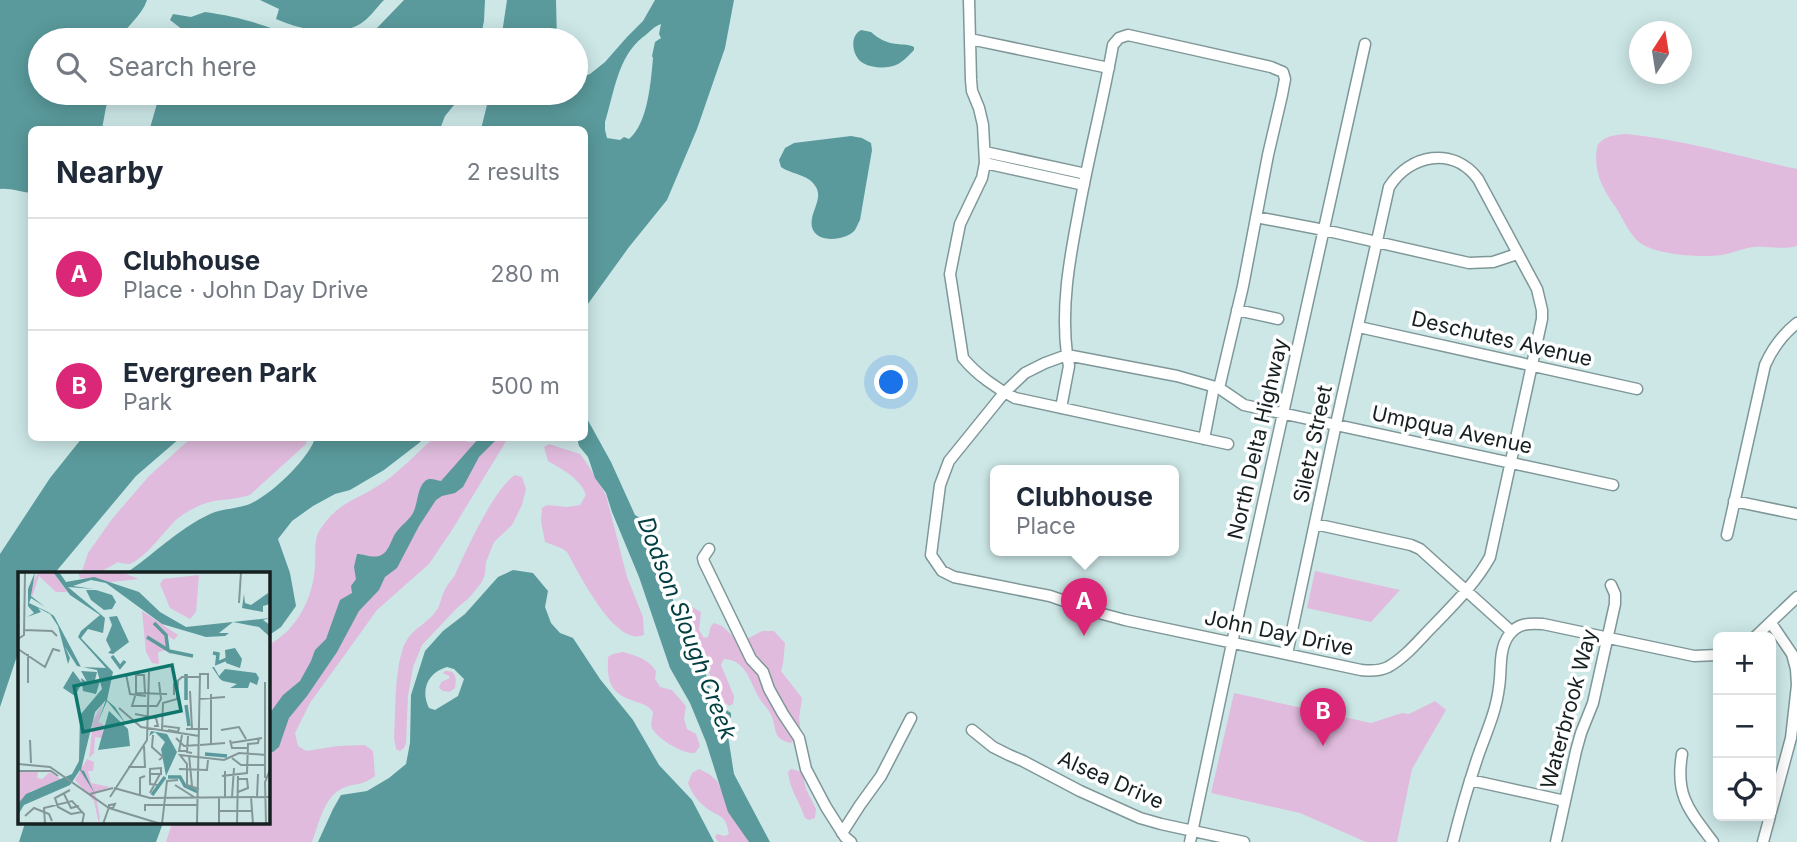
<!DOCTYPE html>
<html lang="en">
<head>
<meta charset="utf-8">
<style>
  body { margin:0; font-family:Inter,sans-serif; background:#f2f2f3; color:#1f2937 }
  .controls { position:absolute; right:21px; bottom:21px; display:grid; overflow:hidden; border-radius:10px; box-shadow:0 4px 18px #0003 }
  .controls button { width:63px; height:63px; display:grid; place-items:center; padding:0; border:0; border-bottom:2px solid #e0e1e3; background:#fff; color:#1f2937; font:35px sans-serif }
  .compass { position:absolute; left:1629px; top:21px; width:63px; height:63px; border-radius:50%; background:#fff; box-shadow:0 4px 18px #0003; rotate:12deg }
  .you { position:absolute; left:892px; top:383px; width:24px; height:24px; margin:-18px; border:5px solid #fff; border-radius:50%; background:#1a73e8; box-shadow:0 0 0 10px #1a73e833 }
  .badge { display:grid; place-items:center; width:46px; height:46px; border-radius:50%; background:#db2777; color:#fff; font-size:23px; font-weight:700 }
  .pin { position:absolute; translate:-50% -58px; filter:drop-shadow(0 2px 4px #0008) }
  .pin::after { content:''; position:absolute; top:37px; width:24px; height:21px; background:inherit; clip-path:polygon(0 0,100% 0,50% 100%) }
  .popup { position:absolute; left:990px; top:465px; width:189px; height:91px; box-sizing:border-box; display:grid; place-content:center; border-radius:10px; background:#fff; filter:drop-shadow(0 2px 5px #0005); font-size:23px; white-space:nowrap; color:#747a83 }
  .popup b { font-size:26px; color:#1f2937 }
  .popup::after { content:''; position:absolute; left:50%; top:100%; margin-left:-14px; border:14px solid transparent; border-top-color:#fff }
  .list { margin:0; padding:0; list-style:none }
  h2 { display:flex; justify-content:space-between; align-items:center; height:91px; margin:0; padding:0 28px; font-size:30px }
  h2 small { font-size:23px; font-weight:400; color:#747a83 }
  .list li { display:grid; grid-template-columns:46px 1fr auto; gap:21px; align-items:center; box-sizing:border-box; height:112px; padding:0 28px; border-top:2px solid #e0e1e3 }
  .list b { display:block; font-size:26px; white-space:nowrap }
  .list p { margin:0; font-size:23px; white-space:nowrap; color:#747a83 }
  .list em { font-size:23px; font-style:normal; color:#747a83 }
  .icon { flex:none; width:38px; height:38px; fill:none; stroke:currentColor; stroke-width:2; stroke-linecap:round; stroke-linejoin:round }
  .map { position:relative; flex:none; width:1797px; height:842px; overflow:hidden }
  .search { position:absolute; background:#fff; box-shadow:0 4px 18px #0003; left:28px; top:28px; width:560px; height:77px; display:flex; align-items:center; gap:18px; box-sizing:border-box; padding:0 24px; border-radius:38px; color:#747a83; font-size:26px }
  .panel { position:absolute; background:#fff; box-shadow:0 4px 18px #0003; left:28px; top:126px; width:560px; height:315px; border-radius:10px }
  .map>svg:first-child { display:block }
  .green { fill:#e0bbdd }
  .water { fill:#5a9a9c; fill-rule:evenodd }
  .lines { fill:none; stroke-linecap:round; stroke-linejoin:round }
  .minor-casing { stroke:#7f9798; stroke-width:13 }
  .minor { stroke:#fff; stroke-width:10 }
  .labels { text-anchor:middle; stroke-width:7; stroke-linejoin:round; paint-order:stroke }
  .street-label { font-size:21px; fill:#172021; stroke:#fff }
  .water-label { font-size:23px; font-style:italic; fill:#003e41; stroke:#fff }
  .inset-river { fill:none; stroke:#5a9a9c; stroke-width:3.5 }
  .inset-road { fill:none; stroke:#849798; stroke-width:2 }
  .view { fill:#0f766e; fill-opacity:0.15; stroke:#0f766e; stroke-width:3.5 }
  .inset-edge { fill:none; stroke:#172021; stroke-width:3.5 }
</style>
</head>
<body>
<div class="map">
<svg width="1797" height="842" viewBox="0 0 1797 842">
  <rect width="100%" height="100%" fill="#cde7e7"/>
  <path class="green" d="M1627,134C1685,140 1741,157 1797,169V246C1782,250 1769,246 1754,247C1743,248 1733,253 1722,255C1703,258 1658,255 1642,244C1629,236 1623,217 1614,205C1601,187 1592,167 1598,144C1607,135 1615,135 1627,134Z
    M191,438H307L306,444L250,495C240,498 232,499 222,500C206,501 190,509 177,519C166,529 143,561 129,564C125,564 121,563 118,562L104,570L102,574H81L88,553L112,519L149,476Z
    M434,438H465L467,442L487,441L493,438H508L452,530L429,564L377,610L310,703L295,733L298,746L306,751L338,746L365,745L373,751L375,776C360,787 357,782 343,788C324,796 319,824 312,842H166L172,823H268V645C297,631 314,596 315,565C316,552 313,539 321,528C340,501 355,501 381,484C398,473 418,452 434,438Z
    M549,444L580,454L588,465L606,495L627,577L643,617L644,635C615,648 578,571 567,552L561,548L545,542L541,521L542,508L547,505L567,507L580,505L586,495C580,478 563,470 548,461L544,447Z
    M515,475L522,477L526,489L522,505L512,525L494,542L486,562L485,574L482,582L469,598L456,609L422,645L413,667L408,696L406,743L404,748L400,751L396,749L394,738C396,710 394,675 403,648C410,628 429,624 438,608C441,602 442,594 446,588C448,583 452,580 455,575C466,550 494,489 515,475Z
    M1315,571L1400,590L1371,622L1307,608Z
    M692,607L701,612L699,630L704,638L708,637L711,626L714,623L722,626L734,637L749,638L762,631H774L785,643L783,664L781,671L802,698L799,718L801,732L791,743C770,739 778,726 770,713C766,706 760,701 757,694C749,679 745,660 724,659L721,665L734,696L733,704L729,706L722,700L687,626L688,613Z
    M623,652C637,656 648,659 656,671L655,679L660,687L672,690L686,706L684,719L687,729L696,734L700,746L695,753C683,754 657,739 652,728C650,723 653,717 653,712C648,705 642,704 634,701C610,693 607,682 608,657L613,654Z
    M445,671C456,670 457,678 455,688L450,692L443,691L439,688L441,682L450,678L449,676L443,673Z
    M1234,693L1371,723L1402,713L1409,714L1435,701L1446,710L1412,769L1397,842H1366L1300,813L1211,793Z
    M699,769L709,774L717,781L734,818L749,842H718L715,837L717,834L725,836L729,834C725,811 717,818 704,806C697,800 691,792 688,783L692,773Z
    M791,769L802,772L806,789L816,809L815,818L809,820L805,818C799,800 790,791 788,772Z"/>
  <path class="water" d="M0,0H147C142,16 126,26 119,40H40V93H111L106,107L102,129L32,130L31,193C21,192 10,188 0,189Z
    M260,0H384C376,8 369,19 360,24C338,38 298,29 276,19L279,9Z
    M404,0H485L484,21L480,40H363L377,28Z
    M507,0H556L557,40H501Z
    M655,0H734L725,48L697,129L667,200L629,247L585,308L584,130L481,129L490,93H576V79L590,74L605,62L627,37L643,21ZM661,24L659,34L661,38L655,42L652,56L653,58C651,80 648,124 629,139L624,137L620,140L607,138L605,130V122C614,93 618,56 643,37C650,32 653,27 661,24Z
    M205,12C242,17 268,26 302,40H181L183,30L170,20L173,14L191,17Z
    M861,30L871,32C879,39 886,43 897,44C904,45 908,44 914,47V50C909,55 903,62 896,65C887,69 871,68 863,63C852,57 849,36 861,30Z
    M160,93H464L445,116L440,129H151L150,128Z
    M851,136L862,138L871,143L872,150L860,220C858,223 857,227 855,230C846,241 816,244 812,227C809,214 822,201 817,189C810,174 793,175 781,167L779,160L785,148L794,143Z
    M585,415L611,462L635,515L653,525L654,535L649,539L648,543L661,562L681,625L708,679L709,685L720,706L731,713V718L723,724L732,729L728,736L734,774L770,842H749L728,812L706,742L690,703L670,668L639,577L612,512L606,493L595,478L588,457L579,446L577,438H584Z
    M82,438H180L136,476L54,574H19V650L0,707V554L50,478Z
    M315,438H424L419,443L384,470L350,490L335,494L313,506L292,521L278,539L290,573L296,606L281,627L268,636V574H125C153,555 178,529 210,514C221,509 235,509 247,505C268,498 309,459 315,438Z
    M479,438H498L479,457L463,487L455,493L442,496L436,500L419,526L397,568L385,577L379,590L359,611L337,652L307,696L289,718L279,747L273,752L270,751L268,747V720L270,713L283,695L300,681L311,661L315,650L326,639L340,600L352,593L351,586L356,579L354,567L357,554C363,554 372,558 379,556C390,553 391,537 398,530C403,524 409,520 413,513C418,504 417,488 425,481C430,477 435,480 441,481Z
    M513,570L533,573L548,591L545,607L551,623L560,633L573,638L600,679L633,720L659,765L692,800L714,842H318L333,809L341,795L367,791L389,778L406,764L410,743L411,695L425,651L443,631L465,614L498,577ZM447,667L454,669L464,679L458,696L435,710L429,708C420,690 428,672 447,667Z
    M25,823H163L156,842H19Z"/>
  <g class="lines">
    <g class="minor-casing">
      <path id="minor" d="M969,0L971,80L972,91L979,108L983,125L985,163L982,178L960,224L950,274L963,358C976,374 997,389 1015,398L1228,444
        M970,39L1109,68
        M985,152L1086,174
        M985,163L1084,185
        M1256,217L1324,230L1469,263L1493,262L1517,254
        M1237,310L1278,319
        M1359,327L1637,389
        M1219,388L1243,286L1268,155L1282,95L1285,79L1283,72L1271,67L1128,35L1119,38L1113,45C1103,102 1088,158 1078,215C1069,262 1061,307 1067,355L1177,376L1219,388L1244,405L1613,485
        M1061,408L1069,366L1067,355L1045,363L1025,373L1004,393L949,461L940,485L931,555L942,571L954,577L1050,596L1099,613L1125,620L1361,670C1370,671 1380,671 1388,667C1406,657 1419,640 1433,626C1454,604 1475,584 1490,557L1542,319V310L1537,289L1478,179C1453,146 1410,154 1389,187L1336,424L1287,654
        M1204,439L1214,387
        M1734,501L1797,514
        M1315,524L1411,545L1420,549L1512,632
        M1727,535L1765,365C1773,347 1782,335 1797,323
        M709,549L703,558L704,562L751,659L763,672L769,689L783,714L799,738L806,769L826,807L845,837L851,842
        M1755,637L1797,597
        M972,730L993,747L1009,755L1023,761L1080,791L1140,818L1161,824L1244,842
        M1682,754C1675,796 1689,810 1713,842
        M1470,780L1565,801
        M1771,812L1791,738L1797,685L1796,669L1792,654L1771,623
        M842,833L860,805L881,776L911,718
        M1190,842L1234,634L1365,44
        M1453,842C1460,814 1468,786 1477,759C1485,735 1496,713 1499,687C1502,670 1498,650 1509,635C1518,623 1529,623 1543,624L1694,656L1718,655
        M1556,842L1576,751L1581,733L1593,703L1615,604V594L1611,585
        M1763,842L1770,816"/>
    </g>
    <use href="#minor" class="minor"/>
  </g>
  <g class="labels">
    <g class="street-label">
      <text transform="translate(1502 339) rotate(13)" y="7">Deschutes Avenue</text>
      <text transform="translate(1452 430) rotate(12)" y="7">Umpqua Avenue</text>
      <text transform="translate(1258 439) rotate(-77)" y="7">North Delta Highway</text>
      <text transform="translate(1313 444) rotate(-78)" y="7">Siletz Street</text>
      <text transform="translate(1279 633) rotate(12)" y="7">John Day Drive</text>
      <text transform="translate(1569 709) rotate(-75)" y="7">Waterbrook Way</text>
      <text transform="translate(1111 780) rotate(24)" y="7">Alsea Drive</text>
    </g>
    <g class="water-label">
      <text transform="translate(687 628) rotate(69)" y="8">Dodson Slough Creek</text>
    </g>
  </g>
  <g transform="translate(18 572)">
    <rect width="252" height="252" fill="#cde7e7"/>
    <path d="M20,0H35L49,20H38L21,4L14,25L13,14ZM60,0H103L121,7L93,10L62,6ZM181,3L178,40L172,47L152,36L142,12L145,7ZM124,39L160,63L156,68L150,64V78L140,80L141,92L134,91L128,80ZM85,131L80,150L85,152L84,166L77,165L76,181L71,186L75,149ZM69,187L76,190L75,199H70L73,211L92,215L77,221L82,245L81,252L76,229L57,208ZM1,200H20L19,206L24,207L32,200L45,209L13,219L0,232Z" fill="#e0bbdd"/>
    <path d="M17,0L13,24L27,35L13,26L11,31L30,40L36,44L63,95L88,96L60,65L63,59L82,43L52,23L35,0H41L48,10L76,5L121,20L142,40L168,55L252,46L245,48L252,53V65L241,55L215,50L201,61H211L207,64L188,65L144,52L88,11L73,8L55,14L76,17L50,15L87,46L85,61L70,57L63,66L95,100L89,128L97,135L108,152L89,129L79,152L88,128L77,140L63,198L66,199L77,222L62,198L52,213L6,233L0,243V232L8,222L54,202L61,189L62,143L84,117L79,98L59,94L47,75L52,86L50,92L40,54L32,42L20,36L23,40L9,45L16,41L10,34V17ZM78,18L94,23L98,30L94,37L86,38L73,28L68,18ZM250,21L252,32L245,34V40L224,36L226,22L227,31L233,33ZM99,44L111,70L95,82L90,81L93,78L88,68L94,53L91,45ZM217,76L224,87L222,96L208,91L207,78ZM194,95H196L201,104L207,97L238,101L241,106L239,113L232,110L230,116H212L219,112L205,109L202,107ZM55,99L64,111L57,124L45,116ZM63,99L79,100L77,108L82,109L78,122L65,119L63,106L69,110ZM91,139L110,157L112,174L80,178ZM133,159L149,162L159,180L148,204L143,177L147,170L137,160L131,164Z" fill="#5a9a9c"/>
    <path class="inset-river" d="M129,65L150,78L148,63L136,51M151,79L175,84M195,81L200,82L199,91L209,87M94,84L102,95L107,89M168,102V128M168,133L171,154M187,182L209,184M150,205H162L167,214L180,220M134,223L147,205"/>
    <path class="inset-road" d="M221,31L223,0M6,58L34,59L39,64M0,67L6,63L7,0M0,77L27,95L35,77L42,79M108,102L112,122L128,124M10,111V82M172,119L174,157M118,121L114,134H139L143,127L141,110M127,121L126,103H118V121L149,122M193,122V173M156,123V112L164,105H181M181,127L207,125M101,136L123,155L181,164M117,142L138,146L140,154H136M145,154L161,156L160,160L150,158M168,157H190M144,158L145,131L159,127L160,108M203,158L221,155L228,167M135,163L134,175L145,185L141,188M164,163L161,179H169M170,164L169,180L174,181M158,166L166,174L180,173M12,168L13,191M212,168L214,176H230M212,171L244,166M182,173L207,171M171,183L174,214M214,186L223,193H248M0,192L32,195L91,236L143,252M110,195H127L126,174M161,197L189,198L190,188M0,199H33L40,204M132,202H143V196L132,197V212L140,213M204,204L229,201L230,172L240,171L241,166M247,206V110M157,213L176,225M96,216L132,226L252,225M181,217L169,213V192L162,183L206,188L221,181L248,183M52,218L37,226L40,235L53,242L64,240M220,220L230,216L229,207H220M132,221L142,202M46,222L53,236L61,234M72,222L95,216M122,223V206L127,204M92,225L129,168L131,100M201,225V252M207,225V199M214,225L216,196M233,225L235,252M239,225L240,202M127,239V233H180M201,239H234M7,244L16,236L31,242L34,249M27,252L26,236L54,229L66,242L64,252M85,252L90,238L91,234V233H92L97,232L95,236H92L91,235M144,252L149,209L160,208M179,252L182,102H190V117M219,252L220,204M248,252L247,210L252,198"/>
    <path class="view" d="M154,93L163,139L65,160L56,114Z"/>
    <rect width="252" height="252" class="inset-edge"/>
  </g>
</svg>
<div class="controls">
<button>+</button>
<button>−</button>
<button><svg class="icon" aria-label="locate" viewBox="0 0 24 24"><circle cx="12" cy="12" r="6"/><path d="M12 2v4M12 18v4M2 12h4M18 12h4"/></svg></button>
</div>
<svg class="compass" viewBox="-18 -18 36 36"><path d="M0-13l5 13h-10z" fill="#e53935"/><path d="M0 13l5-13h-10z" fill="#747a83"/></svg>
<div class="you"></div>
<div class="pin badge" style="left:1084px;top:636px">A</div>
<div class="popup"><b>Clubhouse</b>Place</div>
<div class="pin badge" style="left:1323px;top:746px">B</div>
<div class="search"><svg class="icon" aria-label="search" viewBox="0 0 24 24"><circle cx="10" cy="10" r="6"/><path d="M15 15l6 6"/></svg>Search here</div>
<section class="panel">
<h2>Nearby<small>2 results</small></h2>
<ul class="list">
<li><span class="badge">A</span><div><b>Clubhouse</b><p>Place · John Day Drive</p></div><em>280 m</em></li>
<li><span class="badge">B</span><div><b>Evergreen Park</b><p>Park</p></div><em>500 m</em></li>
</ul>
</section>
</div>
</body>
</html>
